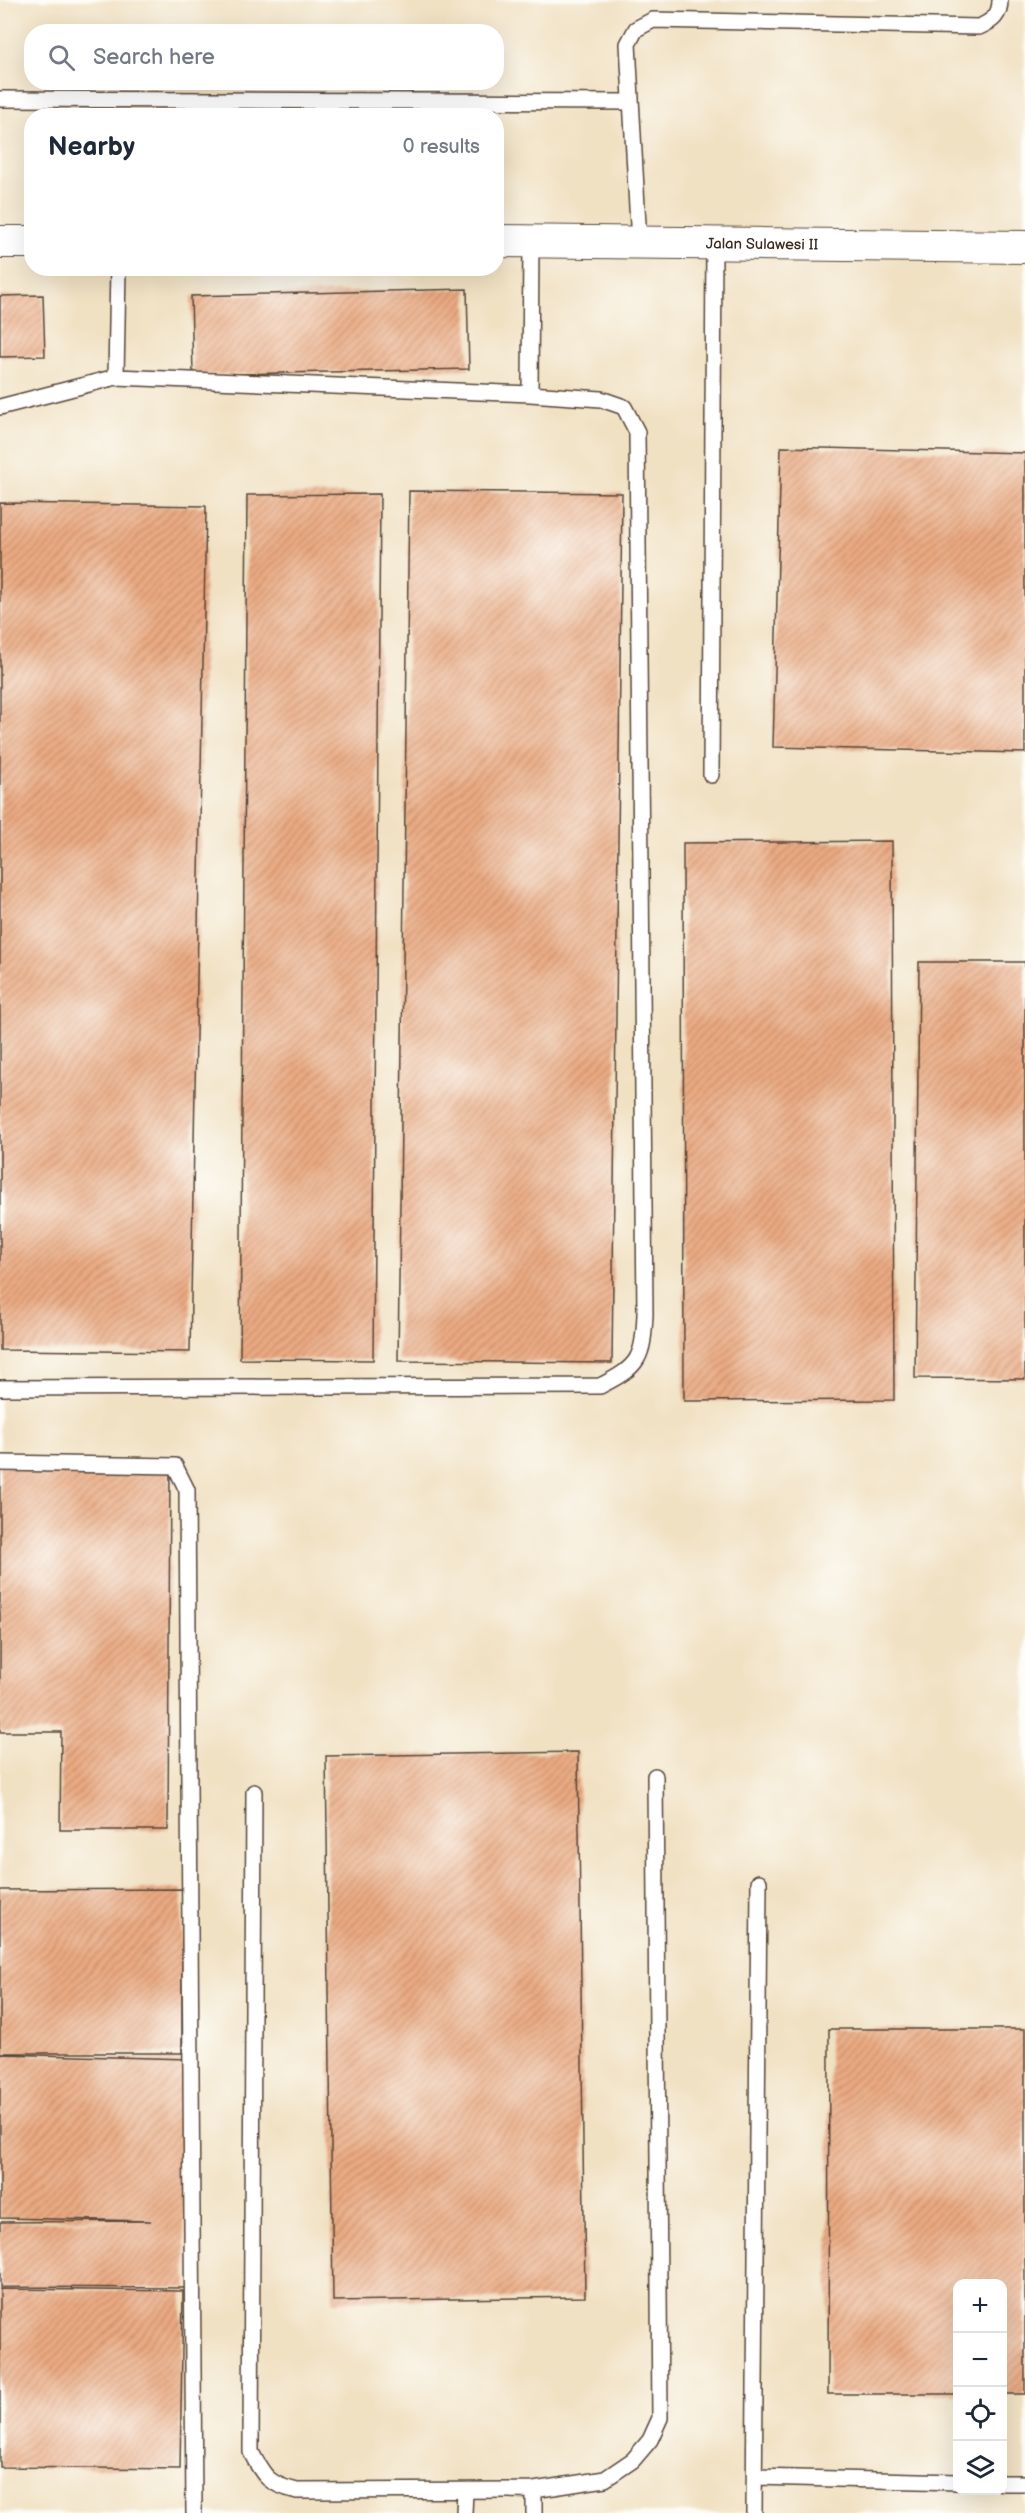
<!DOCTYPE html>
<html lang="en">
<head>
<meta charset="utf-8">
<style>
  body { margin:0; font-family:"Balsamiq Sans",sans-serif; background:#f2f2f3; color:#1f2937 }
  .controls { position:absolute; right:18px; bottom:18px; display:grid; overflow:hidden; border-radius:12px; box-shadow:0 6px 24px #0002 }
  .controls button { width:54px; height:54px; display:grid; place-items:center; padding:0; border:0; border-bottom:2px solid #e0e1e3; background:#fff; color:#1f2937; font:30px sans-serif }
  .list { margin:0; padding:0; list-style:none }
  h2 { display:flex; justify-content:space-between; align-items:center; height:78px; margin:0; padding:0 24px; font-size:26px }
  h2 small { font-size:20px; font-weight:400; color:#747a83 }
  .icon { flex:none; width:33px; height:33px; fill:none; stroke:currentColor; stroke-width:2; stroke-linecap:round; stroke-linejoin:round }
  .map { position:relative; flex:none; width:1025px; height:2513px; overflow:hidden }
  .search { position:absolute; background:#fff; box-shadow:0 6px 24px #0002; left:24px; top:24px; width:480px; height:66px; display:flex; align-items:center; gap:15px; box-sizing:border-box; padding:0 21px; border-radius:24px; color:#747a83; font-size:22px }
  .panel { position:absolute; background:#fff; box-shadow:0 6px 24px #0002; left:24px; top:108px; width:480px; height:168px; border-radius:24px }
  .map>svg:first-child { display:block }
  .building { fill:url(#building-hatch) }
  .lines { fill:none; stroke-linecap:round; stroke-linejoin:round }
  .lane-casing { stroke:#564537; stroke-width:18 }
  .street-casing { stroke:#564537; stroke-width:34 }
  .lane { stroke:#fff; stroke-width:15 }
  .street { stroke:#fff; stroke-width:32 }
  .labels { text-anchor:middle; stroke-width:6; stroke-linejoin:round; paint-order:stroke }
  .street-label { font-size:15px; fill:#3b2a1e; stroke:#fdfcf7 }
</style>
</head>
<body>
<div class="map">
<svg width="1025" height="2513" viewBox="0 0 1025 2513">
  <defs>
    <pattern id="building-hatch" width="6" height="6" patternUnits="userSpaceOnUse" patternTransform="scale(1.5)"><rect width="6" height="6" fill="#ebaa82"/><path d="M-1 1l2-2M0 6l6-6M5 7l2-2" fill="none" stroke="#c08b6a"/></pattern>
  </defs>
  <rect width="100%" height="100%" fill="#fdfcf7"/>
  <filter id="ink" filterUnits="userSpaceOnUse"><feTurbulence type="fractalNoise" baseFrequency=".0167" numOctaves="2"/><feDisplacementMap in="SourceGraphic" scale="12" xChannelSelector="R" yChannelSelector="G"/><feConvolveMatrix kernelMatrix="1 2 1 2 8 2 1 2 1" color-interpolation-filters="sRGB"/></filter>
  <filter id="wash" filterUnits="userSpaceOnUse"><feTurbulence type="fractalNoise" baseFrequency=".008" numOctaves="4" result="noise"/><feDisplacementMap in="SourceGraphic" scale="24" xChannelSelector="R" yChannelSelector="G"/><feGaussianBlur stdDeviation="1.35" result="paint"/><feColorMatrix in="noise" values="0 0 0 0 0 0 0 0 0 0 0 0 0 0 0 0 0 1.4 0 .05"/><feComposite in="paint" operator="in"/></filter>
  <g filter="url(#wash)">
    <rect width="100%" height="100%" fill="#f1e1c3"/>
    <g id="blocks">
      <path class="building" d="M467,289L469,369L193,375L191,296Z
        M43,295L45,356L0,357V296Z
        M781,447L1025,453V753L773,747Z
        M409,491L622,493L612,1363L398,1361Z
        M380,494L373,1360L240,1359L247,495Z
        M0,503L206,506L190,1352L0,1350Z
        M892,841L894,1400L684,1401L683,843Z
        M919,962H1025V1379L915,1378Z
        M0,1465L170,1466L168,1830H60L61,1732H0Z
        M578,1752L585,2297L333,2301L326,1756Z
        M182,1889V2053H0V1890Z
        M829,2029H1025V2394H1002V2284H958V2394H828Z
        M0,2054L189,2059L184,2222L187,2288L0,2287V2222L151,2221L0,2218Z
        M0,2289L183,2291L180,2469L0,2467Z"/>
    </g>
  </g>
  <g filter="url(#ink)">
    <use href="#blocks" fill-opacity="0" stroke="#564537" stroke-width="1.5"/>
    <g class="lines">
      <g class="lane-casing">
        <path id="lane" d="M0,99L631,102
          M639,243L628,44L636,29L653,20L979,27C993,21 1000,15 1000,0
          M116,377L118,268
          M530,394L531,241
          M0,407L116,377L530,394L601,399L624,407L637,432L645,1314C643,1358 640,1366 600,1386L0,1388
          M711,775L714,243
          M0,1463L175,1466L187,1490L194,2513
          M254,1792L251,2452C264,2477 268,2484 297,2491L534,2490L605,2479L633,2460L650,2440L660,2418L655,1776
          M755,2477L958,2482
          M1002,2483H1025
          M464,2513L465,2492
          M534,2513V2490
          M754,2513L759,1882"/>
      </g>
      <g class="street-casing">
        <g id="street">
          <path id="s1" d="M496,241L1025,247"/>
          <path d="M0,242H32"/>
        </g>
      </g>
      <use href="#lane" class="lane"/>
      <use href="#street" class="street"/>
    </g>
  </g>
  <g class="labels">
    <g class="street-label">
      <text dy="5" stroke="none"><textPath href="#s1" startOffset="266">Jalan Sulawesi II</textPath></text>
    </g>
  </g>
</svg>
<div class="controls">
<button>+</button>
<button>−</button>
<button><svg class="icon" aria-label="locate" viewBox="0 0 24 24"><circle cx="12" cy="12" r="6"/><path d="M12 2v4M12 18v4M2 12h4M18 12h4"/></svg></button>
<button><svg class="icon" aria-label="layers" viewBox="0 0 24 24"><path d="M12 4l9 5-9 5-9-5zM3 14l9 5 9-5"/></svg></button>
</div>
<div class="search"><svg class="icon" aria-label="search" viewBox="0 0 24 24"><circle cx="10" cy="10" r="6"/><path d="M15 15l6 6"/></svg>Search here</div>
<section class="panel">
<h2>Nearby<small>0 results</small></h2>
<ul class="list">
</ul>
</section>
</div>
</body>
</html>
